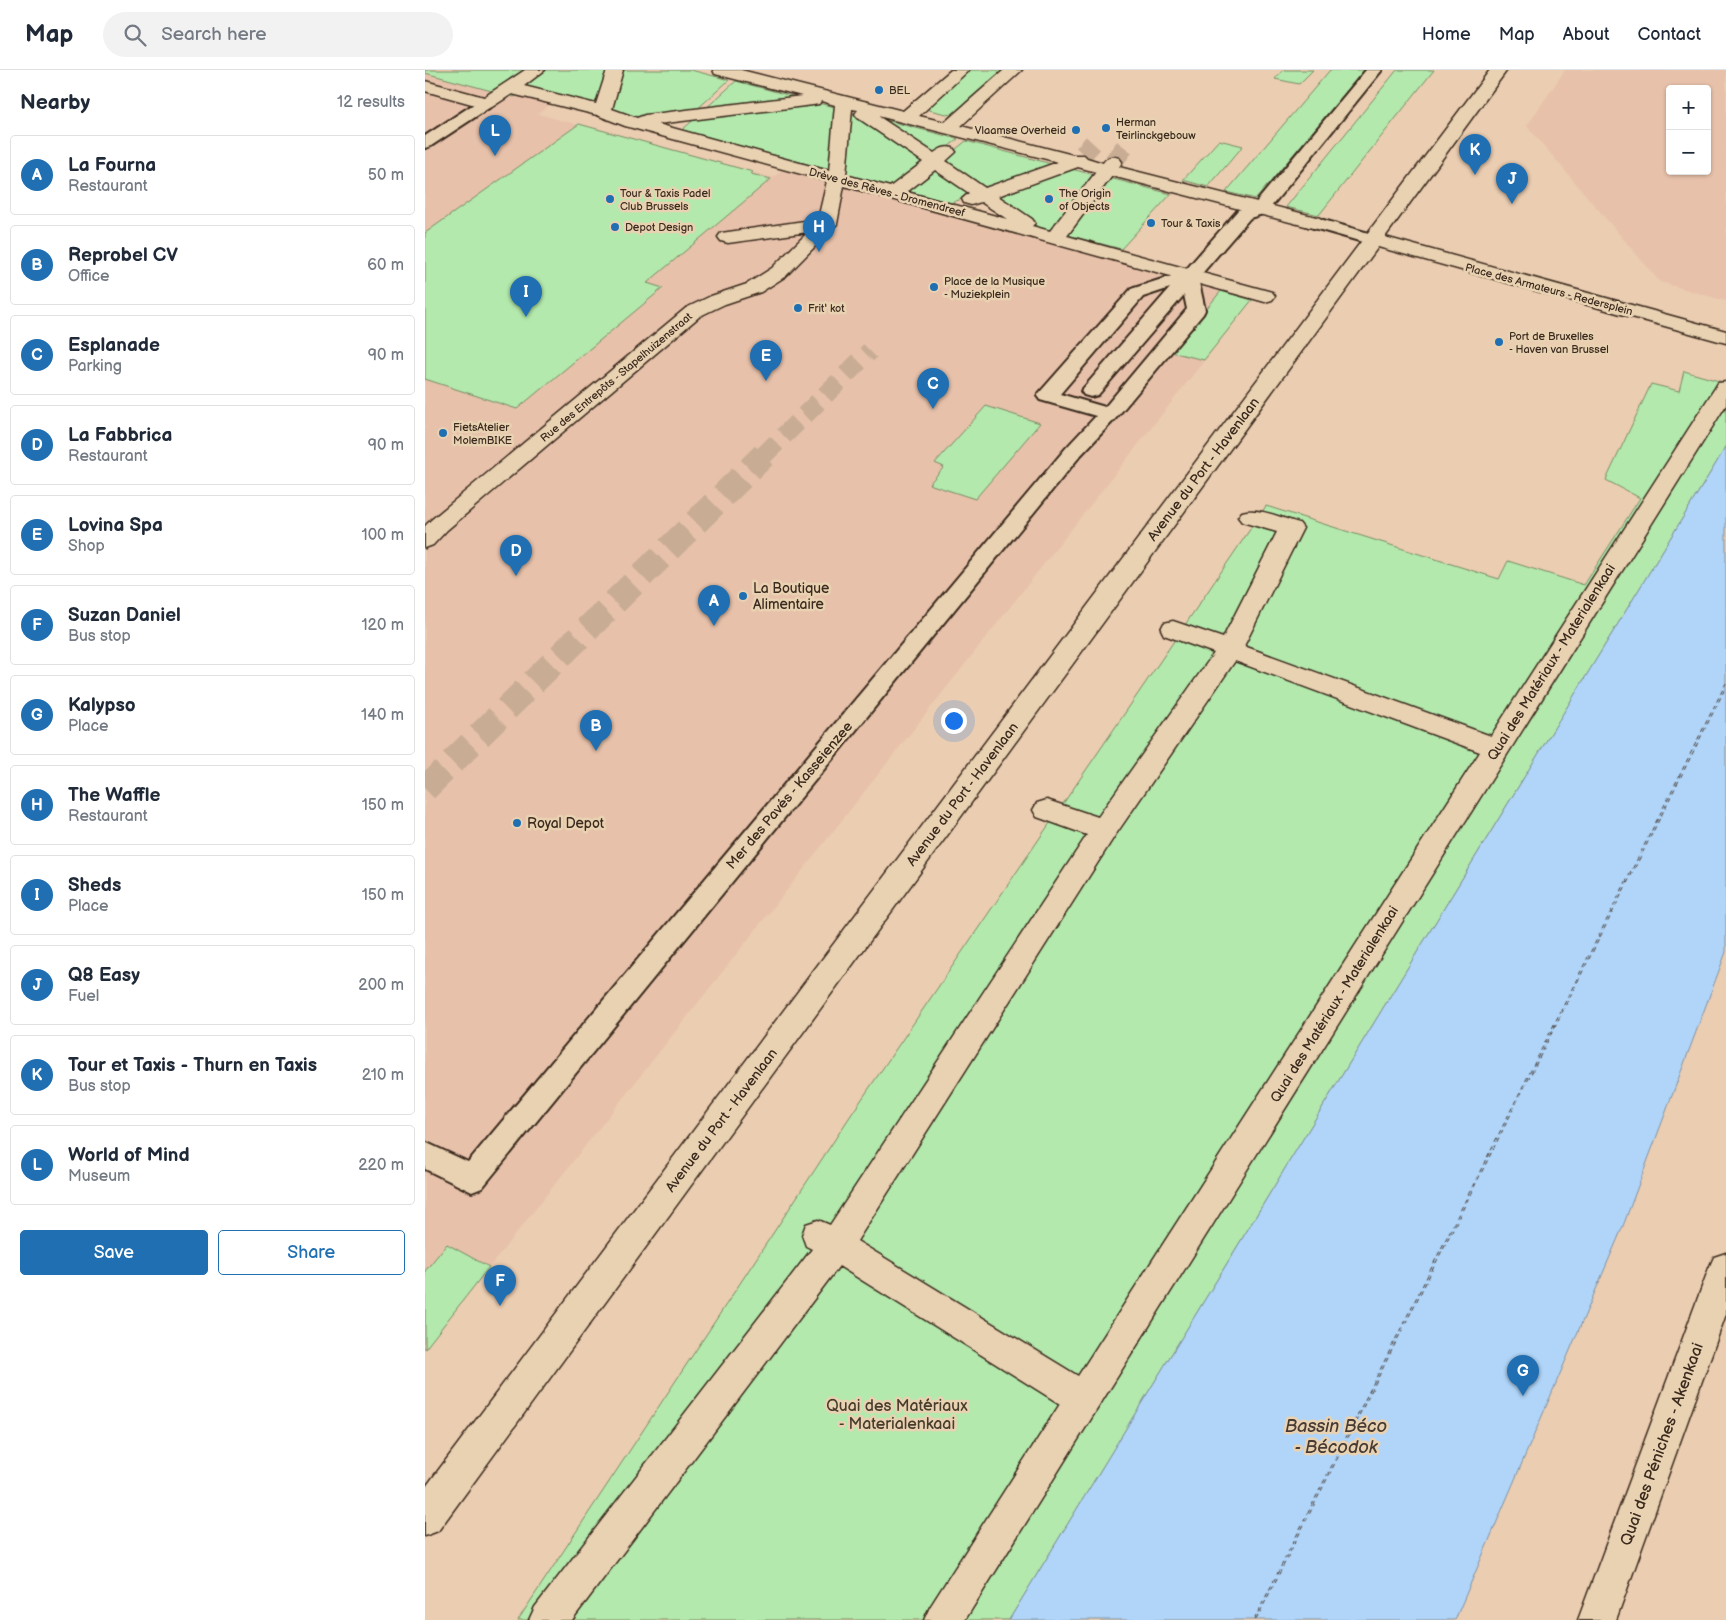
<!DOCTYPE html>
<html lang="en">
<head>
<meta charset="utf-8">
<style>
  body { margin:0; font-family:"Balsamiq Sans",sans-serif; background:#f2f2f3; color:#1f2937 }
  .controls { position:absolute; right:15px; top:15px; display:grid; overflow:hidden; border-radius:5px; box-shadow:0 1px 4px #0004 }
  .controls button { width:45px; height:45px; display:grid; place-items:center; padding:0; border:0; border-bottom:1px solid #e0e1e3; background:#fff; color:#1f2937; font:25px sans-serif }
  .you { position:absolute; left:528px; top:650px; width:18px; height:18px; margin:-12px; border:4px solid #fff; border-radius:50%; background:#1a73e8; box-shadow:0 0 0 8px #1a73e833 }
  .badge { display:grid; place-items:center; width:32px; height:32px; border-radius:50%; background:#1f6fb2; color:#fff; font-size:16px; font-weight:700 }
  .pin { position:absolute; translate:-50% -41px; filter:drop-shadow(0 1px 2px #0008) }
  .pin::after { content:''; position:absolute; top:26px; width:18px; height:15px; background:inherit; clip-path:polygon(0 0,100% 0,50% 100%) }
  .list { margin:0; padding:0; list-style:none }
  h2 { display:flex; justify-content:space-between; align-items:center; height:65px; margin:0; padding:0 20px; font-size:21px }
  h2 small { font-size:16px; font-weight:400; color:#747a83 }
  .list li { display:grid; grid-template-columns:32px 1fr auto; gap:15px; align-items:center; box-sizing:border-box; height:80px; margin:0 10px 10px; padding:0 10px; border:1px solid #e0e1e3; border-radius:5px }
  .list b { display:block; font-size:19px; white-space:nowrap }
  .list p { margin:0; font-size:16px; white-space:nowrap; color:#747a83 }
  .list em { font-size:16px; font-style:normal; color:#747a83 }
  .actions { display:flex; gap:10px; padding:15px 20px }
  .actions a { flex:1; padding:11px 0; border:1px solid #1f6fb2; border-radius:5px; text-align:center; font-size:18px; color:#1f6fb2 }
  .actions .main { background:#1f6fb2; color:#fff }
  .icon { flex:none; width:28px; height:28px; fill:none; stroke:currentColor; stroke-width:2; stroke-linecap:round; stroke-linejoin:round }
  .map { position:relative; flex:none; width:1301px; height:1550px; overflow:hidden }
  header { display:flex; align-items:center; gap:30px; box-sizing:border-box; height:70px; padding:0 25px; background:#fff; border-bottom:1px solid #e0e1e3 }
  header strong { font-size:24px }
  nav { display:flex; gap:28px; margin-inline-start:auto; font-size:18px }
  .search { width:350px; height:45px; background:#f2f2f3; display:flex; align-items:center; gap:12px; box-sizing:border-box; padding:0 18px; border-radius:28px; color:#747a83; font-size:19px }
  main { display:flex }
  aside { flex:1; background:#fff }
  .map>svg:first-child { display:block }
  .built { fill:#e7c1aa; fill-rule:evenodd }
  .green { fill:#b3e9ac; stroke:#778a65 }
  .water { fill:#b0d5f9; stroke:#8191a1 }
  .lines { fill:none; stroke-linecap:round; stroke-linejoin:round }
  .ferry { stroke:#473b34; stroke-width:1; stroke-dasharray:4.5 4; stroke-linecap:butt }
  .street-tunnel-far1 { stroke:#c8ac94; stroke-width:19; stroke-dasharray:19 10; stroke-linecap:butt }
  .street-tunnel { stroke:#c8ac94; stroke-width:26; stroke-dasharray:26 12; stroke-linecap:butt }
  .lane-casing { stroke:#3b2a1e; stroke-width:4 }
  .street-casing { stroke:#3b2a1e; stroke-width:3 }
  .secondary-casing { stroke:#3b2a1e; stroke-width:3 }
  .lane { fill:#e9d2b2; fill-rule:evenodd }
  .street { fill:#e9d2b2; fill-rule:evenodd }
  .secondary { fill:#e9d2b2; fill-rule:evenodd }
  .poi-dot { fill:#1f6fb2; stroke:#e9d2b2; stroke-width:2 }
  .labels { text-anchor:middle; stroke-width:5; stroke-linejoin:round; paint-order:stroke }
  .far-poi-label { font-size:11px; fill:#3b2a1e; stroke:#e9d2b2; text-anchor:start }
  .far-street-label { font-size:11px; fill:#3b2a1e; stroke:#e9d2b2 }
  .street-label { font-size:14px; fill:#3b2a1e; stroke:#e9d2b2 }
  .poi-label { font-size:14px; fill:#3b2a1e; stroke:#e9d2b2; text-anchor:start }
  .near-park-label { font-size:16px; fill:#473d2c; stroke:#e9d2b2 }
  .near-street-label { font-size:16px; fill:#3b2a1e; stroke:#e9d2b2 }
  .near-water-label { font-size:18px; font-style:italic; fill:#473b34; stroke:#e9d2b2 }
</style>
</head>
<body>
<header>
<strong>Map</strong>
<div class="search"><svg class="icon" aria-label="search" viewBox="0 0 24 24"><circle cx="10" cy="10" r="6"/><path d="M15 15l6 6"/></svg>Search here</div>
<nav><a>Home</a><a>Map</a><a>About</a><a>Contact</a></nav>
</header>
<main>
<aside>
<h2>Nearby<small>12 results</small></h2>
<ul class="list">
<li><span class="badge">A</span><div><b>La Fourna</b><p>Restaurant</p></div><em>50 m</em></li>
<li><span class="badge">B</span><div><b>Reprobel CV</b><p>Office</p></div><em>60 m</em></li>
<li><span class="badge">C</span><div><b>Esplanade</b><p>Parking</p></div><em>90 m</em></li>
<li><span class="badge">D</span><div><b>La Fabbrica</b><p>Restaurant</p></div><em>90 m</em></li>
<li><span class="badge">E</span><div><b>Lovina Spa</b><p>Shop</p></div><em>100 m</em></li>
<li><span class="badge">F</span><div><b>Suzan Daniel</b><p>Bus stop</p></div><em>120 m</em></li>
<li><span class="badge">G</span><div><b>Kalypso</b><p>Place</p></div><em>140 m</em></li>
<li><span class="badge">H</span><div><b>The Waffle</b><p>Restaurant</p></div><em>150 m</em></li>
<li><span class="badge">I</span><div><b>Sheds</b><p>Place</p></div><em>150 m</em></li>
<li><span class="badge">J</span><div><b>Q8 Easy</b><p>Fuel</p></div><em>200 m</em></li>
<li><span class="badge">K</span><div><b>Tour et Taxis - Thurn en Taxis</b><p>Bus stop</p></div><em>210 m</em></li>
<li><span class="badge">L</span><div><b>World of Mind</b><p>Museum</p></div><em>220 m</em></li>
</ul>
<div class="actions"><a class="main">Save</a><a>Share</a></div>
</aside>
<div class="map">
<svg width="1301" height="1550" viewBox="0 0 1301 1550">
  <rect width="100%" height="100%" fill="#ebcdb1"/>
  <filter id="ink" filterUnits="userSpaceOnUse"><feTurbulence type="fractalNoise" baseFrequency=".02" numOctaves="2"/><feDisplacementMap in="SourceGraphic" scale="10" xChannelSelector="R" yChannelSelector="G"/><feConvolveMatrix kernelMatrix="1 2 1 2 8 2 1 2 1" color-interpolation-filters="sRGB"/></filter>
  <g filter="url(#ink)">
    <path class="built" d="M1140,0H1301V231L1235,212L1102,56ZM1245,19H1282V101H1245Z
      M0,3L89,27L94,24L128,32L113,44L348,108L357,100L827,230L0,1279Z"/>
    <path class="green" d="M0,0H186L175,38L94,24L89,27L0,3Z
      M193,0H266L304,10L268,43L216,49L182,40Z
      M545,0H582L530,46L500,39Z
      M858,0H888L874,14L850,9Z
      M905,0H939L831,129L801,122Z
      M972,0H1009L894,145L861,137Z
      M311,11L378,29L278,41Z
      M389,32L414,38L408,101L257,60L273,46Z
      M422,41L433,44L504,92L471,119L417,104Z
      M449,47L533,69L509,88Z
      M154,54L328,102L326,104L346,109L222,213L238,218L92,339L0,309V163Z
      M794,70L818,76L783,117L758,110Z
      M541,71L634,96L559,121L515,92Z
      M510,96L552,124L525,133L479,120Z
      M643,98L673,106L631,162L613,157L564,126Z
      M681,107L746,124L696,179L639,164Z
      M796,221L827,230L779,290L746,282Z
      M1259,301L1301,313V377L584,1550H93L426,1045L841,436L1074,509L1083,491L1159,515L1215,428L1181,410L1226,314L1254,321Z
      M561,336L615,353L550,429L504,414L519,397L510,393Z
      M22,1174L64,1197L0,1279V1201Z"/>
    <path class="water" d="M1301,377V882L1198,1156L1030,1550H584Z"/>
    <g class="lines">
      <path class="ferry" d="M829,1550L1301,613
        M831,1550L1301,617"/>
      <path class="street-tunnel-far1" d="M658,84L668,73
        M688,92L701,75L695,72
        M338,386L445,281"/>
      <path class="street-tunnel" d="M0,719L339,385"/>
      <g class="lane-casing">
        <path id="lane" d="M941,0H957L841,143L825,148L773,208L780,240L778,244L691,348L655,386L57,1118L47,1122L0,1099V1072L43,1092L641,378L671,346L615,330L612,326L615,322L706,219L759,202L813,140L829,135ZM745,218L656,321L659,325L666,327L673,325L759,225L762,239L680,337L635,324L718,227Z
          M61,28L67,30L69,33L67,36L6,76L0,78V66L55,30Z
          M888,147L954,166L957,170L954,174L948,175L882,156L879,152L882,148Z"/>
      </g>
      <g class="street-casing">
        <path id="street" d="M100,0H120L99,16L171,34L182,0H198L187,39L212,48L220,45L377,26L290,4L288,0H316L478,41L526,0H544L494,46L520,52L579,0H597L536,56L648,85H659L662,88L678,93C683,86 687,86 694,88L697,92L694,97L895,148L898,152L895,156L888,158L687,106L642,166L847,222L850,226L847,230L840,232L419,116L412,154L361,206L336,222L300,234L275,246L22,460L8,475L0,478V456L6,450L261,238L286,226L322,214L347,198L383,162L303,173L296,171L293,167L296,163L393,149L402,111L200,56L172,45L87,24L67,37L61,38L0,21V11L59,27ZM396,31L410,35L404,101L233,54L388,35L394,34ZM427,39L433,40L430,44L433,48L498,92L465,117L421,105ZM453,46L633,92L560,118L521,91L531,82L528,78C520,76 516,78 509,83ZM653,97L671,102L625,161L607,156L610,153L607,149L573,126ZM510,100L544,123L537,129L539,133L546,135L556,132L582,149L482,122Z
          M1301,312V335L540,1550H499L505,1537L635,1334L414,1196L147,1550H104L110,1537L387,1179L381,1176L377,1165L381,1154L393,1150L405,1155L662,765L612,747L608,740L612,733L622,730L673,747L789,583L739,565L736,559L739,553L748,551L798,568L852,462L817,452L813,447L817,442C834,437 857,448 874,453L878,458L819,576L1066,666L1290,318L1293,313ZM810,591L1055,682L653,1306L432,1171L689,767Z
          M1301,1183V1244L1191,1550H1153L1284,1198L1289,1187Z"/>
      </g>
      <g class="secondary-casing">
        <path id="secondary" d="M1065,0H1082L960,167L1301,261V273L953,177L13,1461L0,1466V1418Z"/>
      </g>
      <use href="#lane" class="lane"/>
      <use href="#street" class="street"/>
      <use href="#secondary" class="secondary"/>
    </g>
  </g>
  <g class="poi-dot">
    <circle cx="454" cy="20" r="5"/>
    <circle cx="681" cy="58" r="5"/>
    <circle cx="651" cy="60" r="5"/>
    <circle cx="185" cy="129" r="5"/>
    <circle cx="624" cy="129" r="5"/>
    <circle cx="726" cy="153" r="5"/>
    <circle cx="190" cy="157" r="5"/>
    <circle cx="509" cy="217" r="5"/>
    <circle cx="373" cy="238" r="5"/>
    <circle cx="1074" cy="272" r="5"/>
    <circle cx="18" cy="363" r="5"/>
    <circle cx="318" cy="526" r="5"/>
    <circle cx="92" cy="753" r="5"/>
  </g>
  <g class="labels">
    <g class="far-poi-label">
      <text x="464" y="24">BEL</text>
      <text x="691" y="56">Herman<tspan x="691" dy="13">Teirlinckgebouw</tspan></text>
      <text x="641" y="64" text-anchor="end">Vlaamse Overheid</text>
      <text x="195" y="127">Tour &amp; Taxis Padel<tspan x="195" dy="13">Club Brussels</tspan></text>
      <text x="634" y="127">The Origin<tspan x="634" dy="13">of Objects</tspan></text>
      <text x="736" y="157">Tour &amp; Taxis</text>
      <text x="200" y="161">Depot Design</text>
      <text x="519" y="215">Place de la Musique<tspan x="519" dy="13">- Muziekplein</tspan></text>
      <text x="383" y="242">Frit' kot</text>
      <text x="1084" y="270">Port de Bruxelles<tspan x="1084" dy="13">- Haven van Brussel</tspan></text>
      <text x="28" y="361">FietsAtelier<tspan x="28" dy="13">MolemBIKE</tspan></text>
    </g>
    <g class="far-street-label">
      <text transform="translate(462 122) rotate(15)" y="4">Drève des Rêves - Dromendreef</text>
      <text transform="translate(1124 219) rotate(15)" y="4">Place des Armateurs - Redersplein</text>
      <text transform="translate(191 307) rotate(-40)" y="4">Rue des Entrepôts - Stapelhuizenstraat</text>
    </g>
    <g class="street-label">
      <text transform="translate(778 399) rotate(-53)" y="5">Avenue du Port - Havenlaan</text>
      <text transform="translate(1126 592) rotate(-58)" y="5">Quai des Matériaux - Materialenkaai</text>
      <text transform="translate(537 724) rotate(-53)" y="5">Avenue du Port - Havenlaan</text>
      <text transform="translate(364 725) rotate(-50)" y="5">Mer des Pavés - Kasseienzee</text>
      <text transform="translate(909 934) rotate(-58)" y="5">Quai des Matériaux - Materialenkaai</text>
      <text transform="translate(296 1050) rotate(-53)" y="5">Avenue du Port - Havenlaan</text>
    </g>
    <g class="poi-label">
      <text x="328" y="523">La Boutique<tspan x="328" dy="16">Alimentaire</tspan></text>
      <text x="102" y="758">Royal Depot</text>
    </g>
    <g class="near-park-label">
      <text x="472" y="1341">Quai des Matériaux<tspan x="472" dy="18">- Materialenkaai</tspan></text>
    </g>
    <g class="near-street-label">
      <text transform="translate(1236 1374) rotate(-70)" y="6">Quai des Péniches - Akenkaai</text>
    </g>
    <g class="near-water-label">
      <text x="911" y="1362">Bassin Béco<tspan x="911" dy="21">- Bécodok</tspan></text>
    </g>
  </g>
</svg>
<div class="controls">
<button>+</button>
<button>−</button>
</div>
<div class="you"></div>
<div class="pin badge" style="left:289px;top:556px">A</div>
<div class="pin badge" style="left:171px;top:681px">B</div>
<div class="pin badge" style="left:508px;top:339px">C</div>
<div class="pin badge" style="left:91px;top:506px">D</div>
<div class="pin badge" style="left:341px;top:311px">E</div>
<div class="pin badge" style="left:75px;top:1236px">F</div>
<div class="pin badge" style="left:1098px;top:1326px">G</div>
<div class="pin badge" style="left:394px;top:182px">H</div>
<div class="pin badge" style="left:101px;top:247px">I</div>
<div class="pin badge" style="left:1087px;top:134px">J</div>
<div class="pin badge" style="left:1050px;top:105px">K</div>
<div class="pin badge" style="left:70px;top:86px">L</div>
</div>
</main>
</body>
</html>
